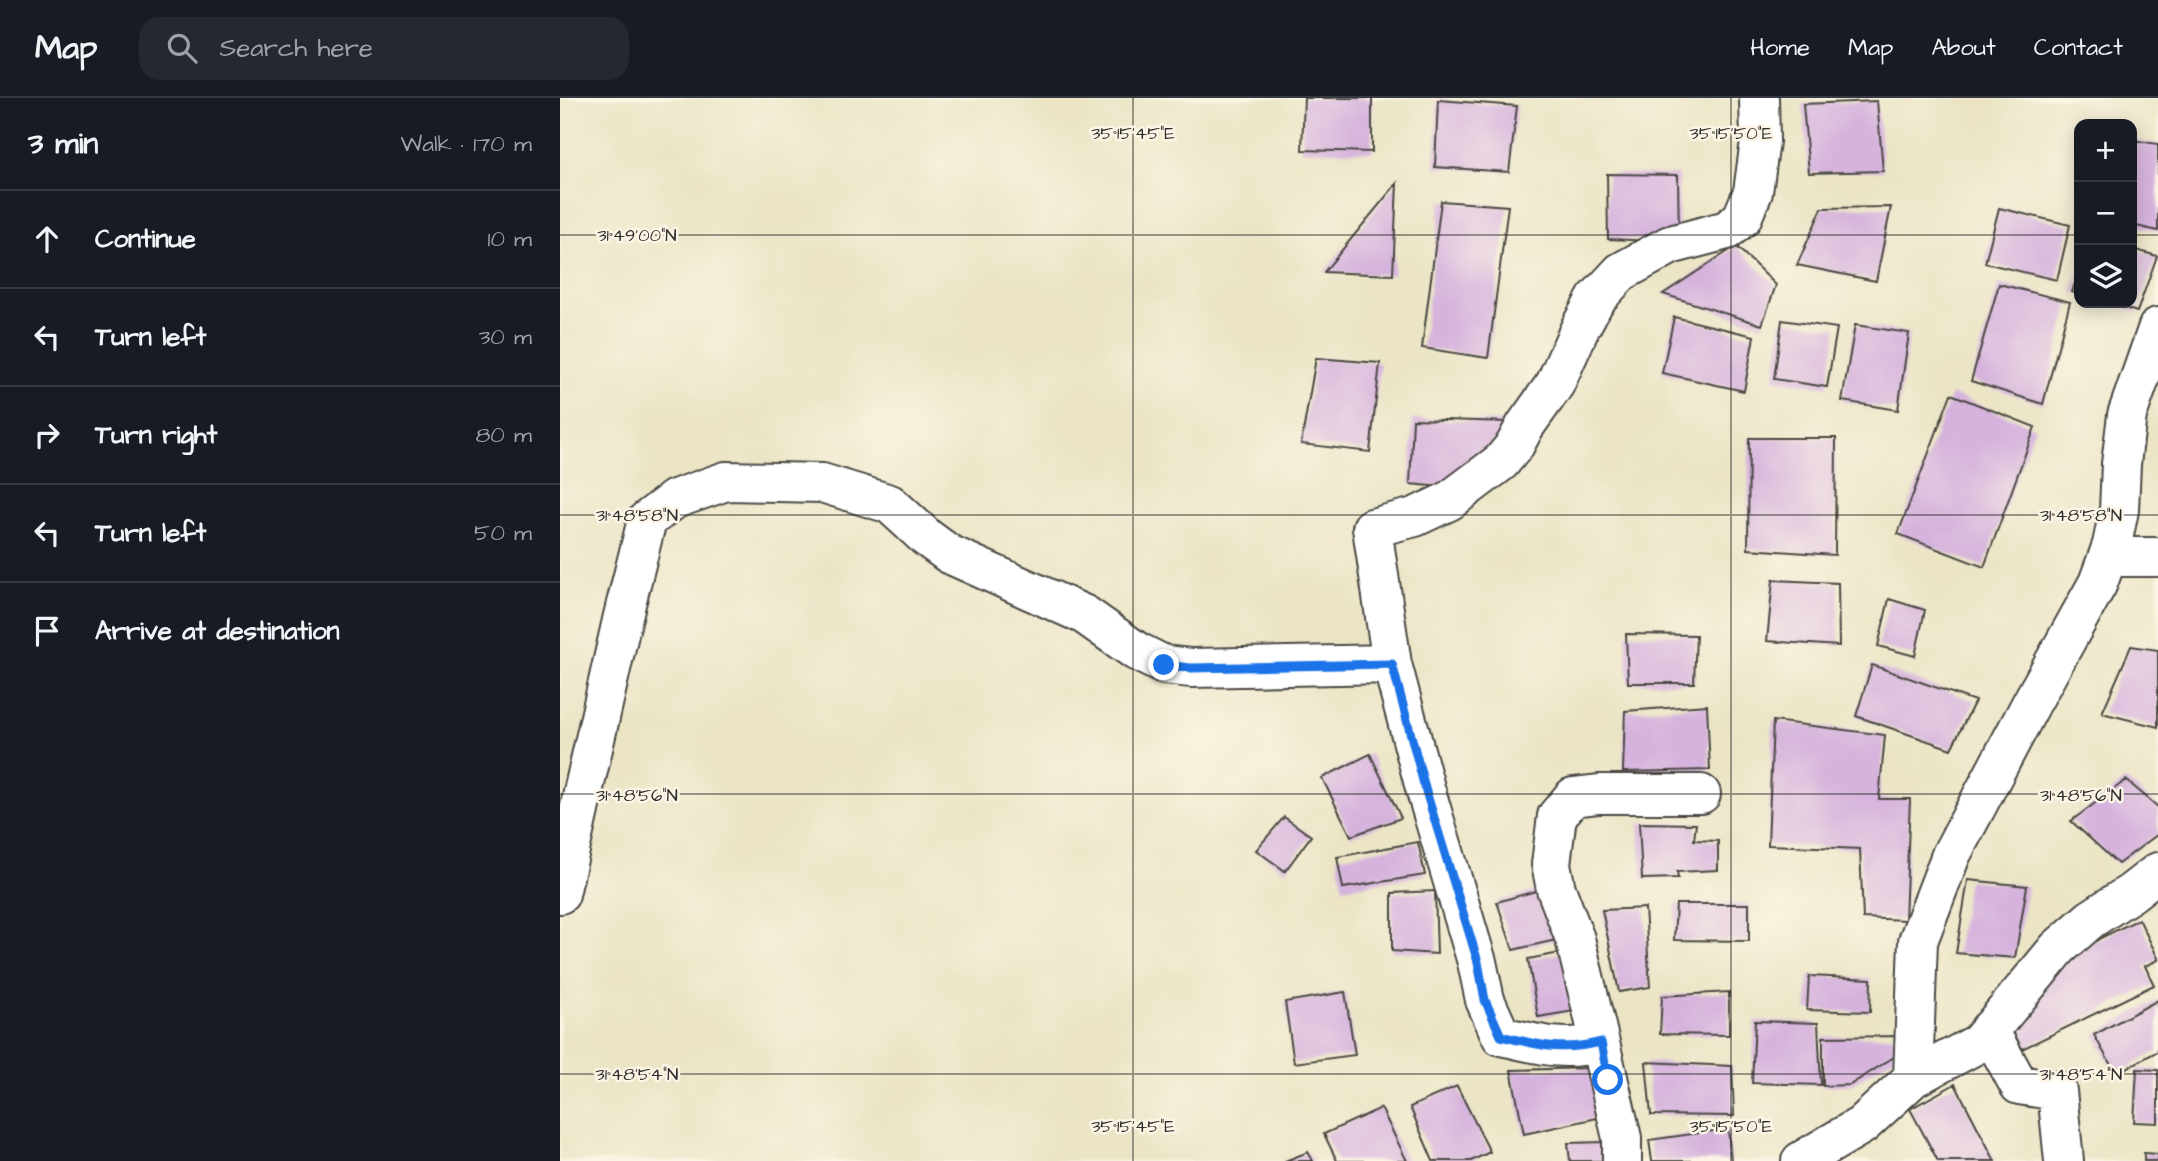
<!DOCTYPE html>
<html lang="en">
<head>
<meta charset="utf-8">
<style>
  body { margin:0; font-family:"Architects Daughter",sans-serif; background:#242831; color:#f1f3f6 }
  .controls { position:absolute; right:21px; top:21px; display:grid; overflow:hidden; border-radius:14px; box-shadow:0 4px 18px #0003 }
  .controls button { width:63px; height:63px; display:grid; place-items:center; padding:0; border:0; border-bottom:2px solid #363941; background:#171b24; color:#f1f3f6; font:35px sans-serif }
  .stop { position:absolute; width:21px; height:21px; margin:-16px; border:5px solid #1a73e8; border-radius:50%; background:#fff }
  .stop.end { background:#1a73e8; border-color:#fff; box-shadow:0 2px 7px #0008 }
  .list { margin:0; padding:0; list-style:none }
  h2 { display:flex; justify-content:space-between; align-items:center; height:91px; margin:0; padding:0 28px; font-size:30px }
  h2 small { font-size:23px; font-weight:400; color:#9ea1a6 }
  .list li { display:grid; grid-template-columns:46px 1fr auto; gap:21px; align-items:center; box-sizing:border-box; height:98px; padding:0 28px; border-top:2px solid #363941 }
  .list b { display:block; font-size:26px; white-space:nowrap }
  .list em { font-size:23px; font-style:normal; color:#9ea1a6 }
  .icon { flex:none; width:38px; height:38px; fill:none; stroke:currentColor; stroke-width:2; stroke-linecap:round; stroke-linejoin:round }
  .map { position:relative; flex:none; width:1598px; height:1063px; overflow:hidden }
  header { display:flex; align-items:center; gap:42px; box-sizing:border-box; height:98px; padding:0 35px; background:#171b24; border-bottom:2px solid #363941 }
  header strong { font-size:33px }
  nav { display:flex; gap:38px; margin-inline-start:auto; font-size:24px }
  .search { width:490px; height:63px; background:#242831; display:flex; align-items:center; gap:18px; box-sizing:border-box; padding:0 24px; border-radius:21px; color:#9ea1a6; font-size:26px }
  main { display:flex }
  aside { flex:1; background:#171b24 }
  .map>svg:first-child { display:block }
  .building { fill:#d6b3dd }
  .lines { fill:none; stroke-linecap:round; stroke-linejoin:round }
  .minor-casing { stroke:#484742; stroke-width:42 }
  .minor { stroke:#fff; stroke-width:38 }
  .route { stroke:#1a73e8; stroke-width:9 }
  .ticks { fill:none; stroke:#2b2b2b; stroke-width:2; stroke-opacity:0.45 }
  .ticks-label { font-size:18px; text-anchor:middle; fill:#2b2b2b; stroke:#fcf5e5; stroke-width:5; stroke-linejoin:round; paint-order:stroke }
</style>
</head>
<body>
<header>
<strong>Map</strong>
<div class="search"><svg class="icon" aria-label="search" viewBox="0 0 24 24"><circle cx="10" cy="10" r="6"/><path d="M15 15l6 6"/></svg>Search here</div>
<nav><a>Home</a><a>Map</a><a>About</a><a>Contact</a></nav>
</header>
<main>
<aside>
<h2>3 min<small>Walk · 170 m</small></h2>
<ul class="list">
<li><svg class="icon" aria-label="ahead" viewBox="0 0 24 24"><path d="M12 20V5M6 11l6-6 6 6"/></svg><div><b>Continue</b></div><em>10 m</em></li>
<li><svg class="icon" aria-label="left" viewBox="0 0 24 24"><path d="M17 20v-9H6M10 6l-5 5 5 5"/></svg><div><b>Turn left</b></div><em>30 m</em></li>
<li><svg class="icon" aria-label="right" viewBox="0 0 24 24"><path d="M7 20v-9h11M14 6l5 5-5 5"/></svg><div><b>Turn right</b></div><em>80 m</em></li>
<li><svg class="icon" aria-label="left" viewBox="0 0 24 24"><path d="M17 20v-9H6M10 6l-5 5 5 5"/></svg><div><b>Turn left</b></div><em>50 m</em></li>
<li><svg class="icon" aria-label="arrive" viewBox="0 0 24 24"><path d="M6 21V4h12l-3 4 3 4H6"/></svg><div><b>Arrive at destination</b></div></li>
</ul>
</aside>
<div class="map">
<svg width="1598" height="1063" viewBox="0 0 1598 1063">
  <rect width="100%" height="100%" fill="#fcf5e5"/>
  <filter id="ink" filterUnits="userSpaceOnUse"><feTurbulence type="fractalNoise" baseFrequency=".0143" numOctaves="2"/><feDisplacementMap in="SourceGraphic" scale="14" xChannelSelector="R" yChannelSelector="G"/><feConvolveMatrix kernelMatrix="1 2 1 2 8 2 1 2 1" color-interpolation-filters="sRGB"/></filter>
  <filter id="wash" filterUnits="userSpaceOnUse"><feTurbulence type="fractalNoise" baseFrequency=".00686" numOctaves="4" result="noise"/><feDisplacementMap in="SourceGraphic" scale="28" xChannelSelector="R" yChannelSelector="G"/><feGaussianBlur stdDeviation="1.57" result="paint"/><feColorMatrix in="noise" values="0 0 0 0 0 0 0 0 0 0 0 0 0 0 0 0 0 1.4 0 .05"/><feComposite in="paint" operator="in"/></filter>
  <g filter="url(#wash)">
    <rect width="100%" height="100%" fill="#ebe5c6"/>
    <g id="blocks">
      <path class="building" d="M744,0H812V54L742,52Z
        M878,2L957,8L949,74L875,69Z
        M1317,3L1323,73L1249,75L1243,6Z
        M1572,42L1598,46V133L1572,127Z
        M1047,76L1118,77L1119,144L1048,141Z
        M837,85L833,177L764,174Z
        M881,103L948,108L928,260L862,250Z
        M1331,109L1316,183L1237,167L1262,110Z
        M1439,110L1510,127L1497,182L1425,165Z
        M1176,148L1216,187L1202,227L1103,196Z
        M1572,151L1597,158L1577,214L1549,205H1572Z
        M1519,173V196L1512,194Z
        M1439,186L1510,204L1483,306L1411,283Z
        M1114,219L1194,238L1184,293L1102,275Z
        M1222,222L1277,230L1267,289L1214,281Z
        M1295,227L1349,235L1338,312L1282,303Z
        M756,260L820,265L810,354L741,346Z
        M1391,296L1475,329L1424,469L1338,436Z
        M853,321L948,324L905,391L850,386Z
        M1189,340H1276L1275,457L1188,451Z
        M1213,482L1278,485L1279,548L1207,543Z
        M1329,501L1365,512L1355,558L1318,548Z
        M1066,536L1136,537L1134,585H1068Z
        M1571,548L1598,552V629L1542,615Z
        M1312,567L1415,603L1391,651L1296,618Z
        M1147,607L1150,672L1063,674L1065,613Z
        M1213,623L1325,637L1319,701H1350L1345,822L1303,820L1300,751L1208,747Z
        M810,656L841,720L791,738L762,680Z
        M1566,682L1598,709V736L1558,766L1511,723Z
        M724,719L751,738L725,773L696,752Z
        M1079,725L1136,726L1134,742L1158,743V772L1117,774L1118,780L1082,781Z
        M858,744L865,777L783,790L777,759Z
        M1408,782L1467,788L1455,860L1396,855Z
        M983,791L1000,841L953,852L937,804Z
        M875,793L877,856L832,853V795Z
        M1116,806H1189V843L1114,842Z
        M1085,810L1090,889L1059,894L1042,812Z
        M1579,821L1598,860V862L1585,868L1594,887L1462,951L1444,916L1485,897L1477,880L1504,858Z
        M1011,853L1020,912L978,919L968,861Z
        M1249,878L1311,881L1310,914L1247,912Z
        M785,894L795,957L734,965L725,904Z
        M1169,894V937L1100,936L1102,898Z
        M1598,902V953L1556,976L1534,937Z
        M1195,923L1258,925L1261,987L1192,985Z
        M1339,938L1337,957L1290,987L1263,988V939Z
        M1086,964L1172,968L1174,1018L1091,1017Z
        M1031,970L1042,1019L964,1036L951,972Z
        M1577,971L1598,972V1025L1574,1024Z
        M1395,986L1435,1063H1378L1350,1011Z
        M897,988L930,1054L911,1063H873L850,1009Z
        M821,1010L847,1063H777L764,1036Z
        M1168,1031L1171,1063H1092L1089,1042Z
        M1047,1044L1048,1063H1010L1008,1045Z
        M748,1054L753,1063H725Z
        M1584,1055L1598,1056V1063H1584Z"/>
    </g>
  </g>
  <g filter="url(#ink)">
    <use href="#blocks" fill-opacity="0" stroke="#484742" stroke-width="2"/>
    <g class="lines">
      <g class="minor-casing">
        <path id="minor" d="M1548,459H1598
          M0,796L63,518L87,422L115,401L166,383L262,385L330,406L367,440L389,456L525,517L576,553L604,567L631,570L832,566
          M1429,932L1459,987L1497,993L1504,1063
          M1040,945L1015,841L996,791L991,766L997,718L1013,699L1039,696H1141
          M1353,980L1419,945L1498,850L1531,821L1571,795L1598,774
          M1062,1063V1040L1040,945C1001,954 979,946 941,938L925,902L917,864L865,690L832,566L812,430L855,419L889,403L941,364L955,347L965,328L995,286L1021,228L1036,201L1061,174L1110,147L1167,132L1182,120L1193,94L1200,43L1199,0
          M1241,1063L1302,1027L1353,980L1358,843L1391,757L1472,604L1538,485L1552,447L1559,412L1561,366L1567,317L1598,229"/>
      </g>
      <use href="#minor" class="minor"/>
    </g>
  </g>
  <g class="lines" filter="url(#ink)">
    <path class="route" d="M604,567L631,570L832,566L865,690L918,864L925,902L941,938C979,947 1001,954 1041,944L1048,982"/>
  </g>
  <path class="ticks" d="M573,0V1063M1171,0V1063M0,137H1519M1572,137H1598M0,417H1598M0,696H1598M0,976H1598"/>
  <g class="ticks-label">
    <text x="573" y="41">35°15'45"E</text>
    <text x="1171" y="41">35°15'50"E</text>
    <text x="77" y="143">31°49'00"N</text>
    <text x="77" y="423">31°48'58"N</text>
    <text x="1521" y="423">31°48'58"N</text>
    <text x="77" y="703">31°48'56"N</text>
    <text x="1521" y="703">31°48'56"N</text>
    <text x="77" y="982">31°48'54"N</text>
    <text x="1521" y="982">31°48'54"N</text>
    <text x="573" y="1034">35°15'45"E</text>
    <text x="1171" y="1034">35°15'50"E</text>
  </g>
</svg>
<div class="controls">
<button>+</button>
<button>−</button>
<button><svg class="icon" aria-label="layers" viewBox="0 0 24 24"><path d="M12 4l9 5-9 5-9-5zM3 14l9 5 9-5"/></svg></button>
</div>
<div class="stop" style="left:1048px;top:982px"></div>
<div class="stop end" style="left:604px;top:567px"></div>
</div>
</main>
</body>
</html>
